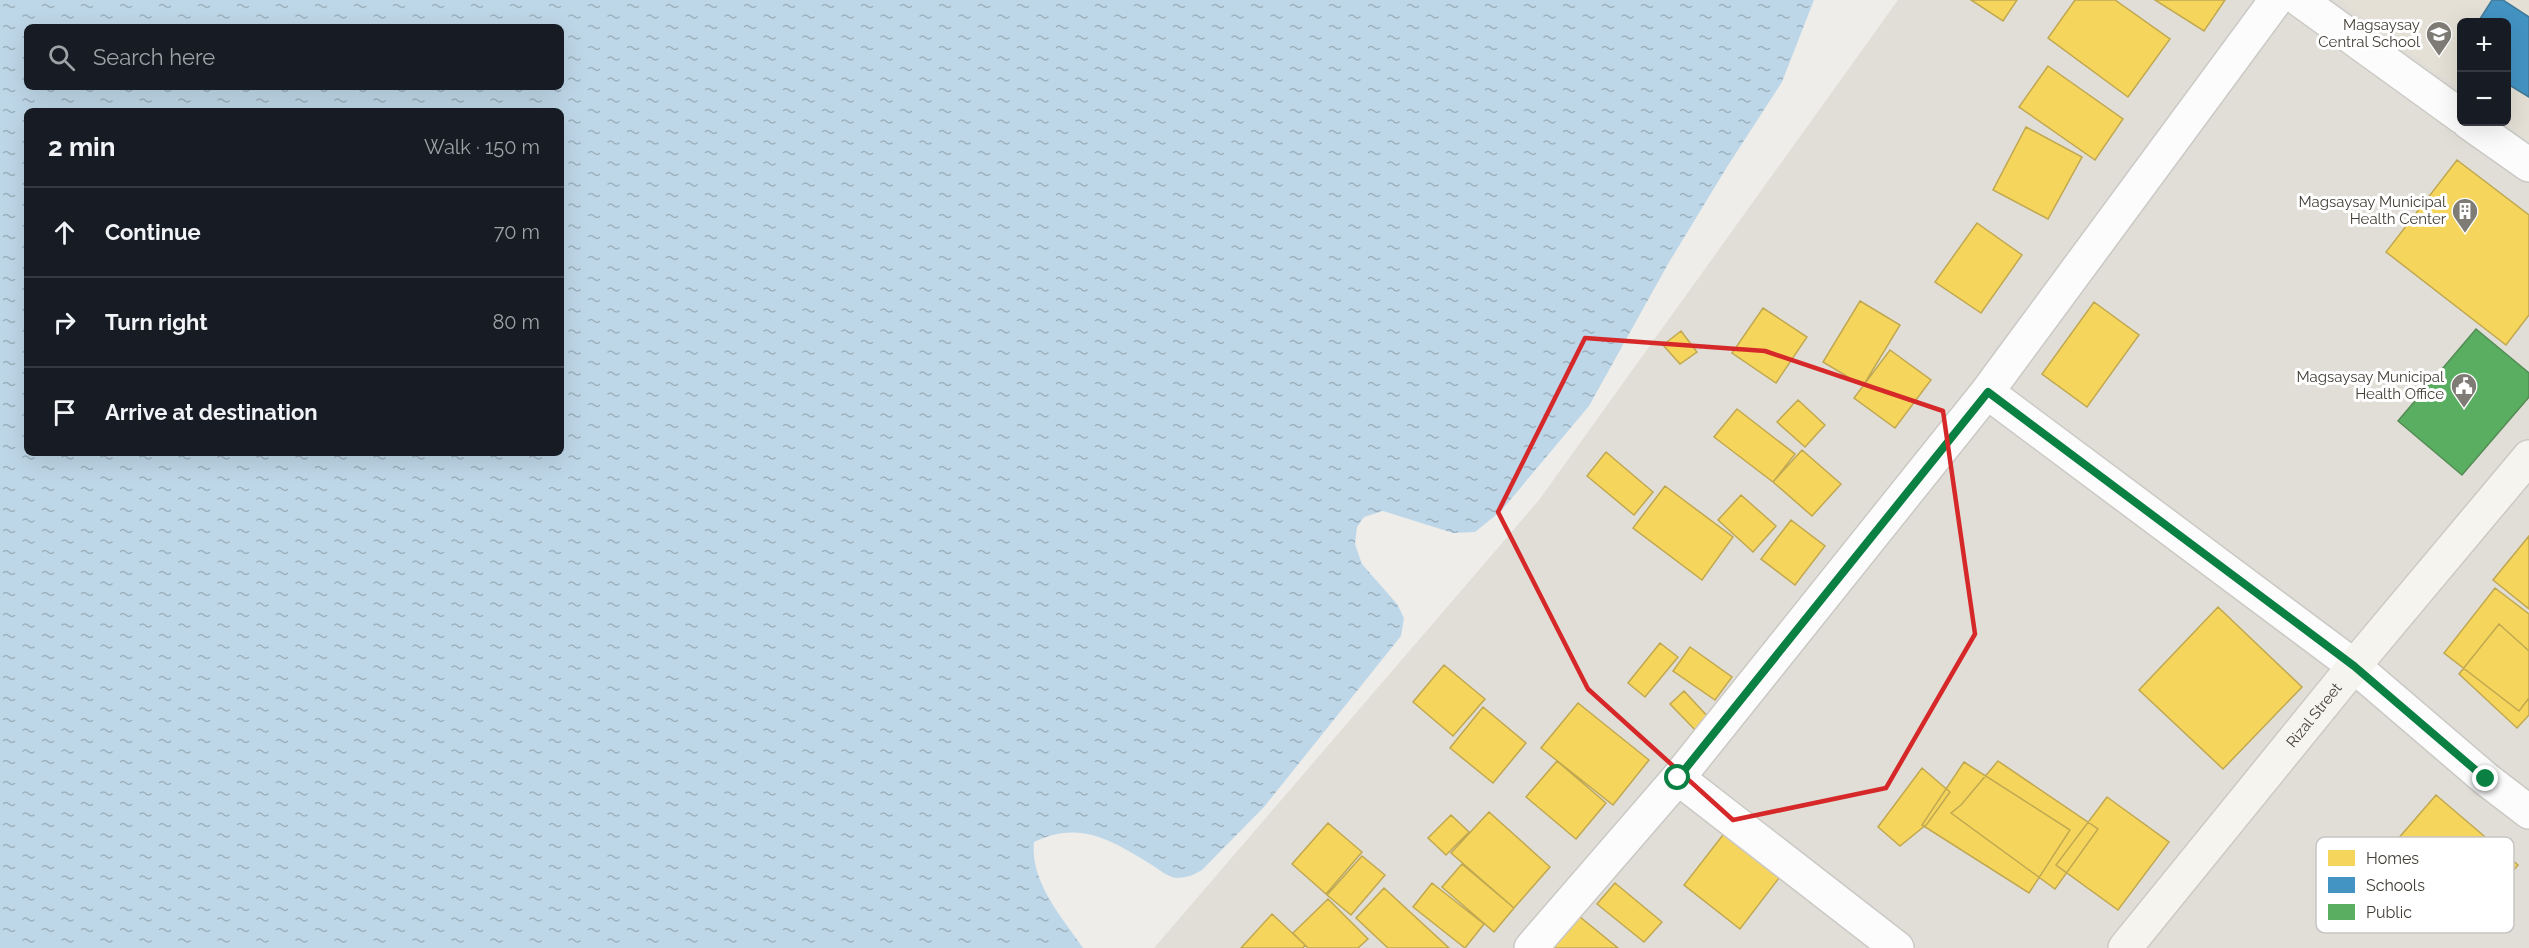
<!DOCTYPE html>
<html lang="en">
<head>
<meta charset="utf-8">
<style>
  body { margin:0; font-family:Raleway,sans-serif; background:#242831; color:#f1f3f6 }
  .controls { position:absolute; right:18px; top:18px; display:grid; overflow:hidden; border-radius:9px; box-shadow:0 6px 24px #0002 }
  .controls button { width:54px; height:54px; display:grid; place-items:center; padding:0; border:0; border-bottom:2px solid #363941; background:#171b24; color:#f1f3f6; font:30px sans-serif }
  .stop { position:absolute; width:18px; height:18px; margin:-14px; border:4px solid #0b8043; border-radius:50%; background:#fff }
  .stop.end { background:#0b8043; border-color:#fff; box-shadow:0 2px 6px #0008 }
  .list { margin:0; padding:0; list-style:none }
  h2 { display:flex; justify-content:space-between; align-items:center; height:78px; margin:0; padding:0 24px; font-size:26px }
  h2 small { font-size:20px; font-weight:400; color:#9ea1a6 }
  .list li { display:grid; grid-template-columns:39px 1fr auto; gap:18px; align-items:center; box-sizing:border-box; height:90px; padding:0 24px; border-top:2px solid #363941 }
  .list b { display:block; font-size:22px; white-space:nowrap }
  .list em { font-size:20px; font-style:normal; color:#9ea1a6 }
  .icon { flex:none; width:33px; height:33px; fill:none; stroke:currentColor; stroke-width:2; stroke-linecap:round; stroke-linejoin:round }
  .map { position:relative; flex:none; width:2529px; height:948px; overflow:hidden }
  .search { position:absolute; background:#171b24; box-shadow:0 6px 24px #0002; left:24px; top:24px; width:540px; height:66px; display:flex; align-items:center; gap:15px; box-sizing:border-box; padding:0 21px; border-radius:9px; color:#9ea1a6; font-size:22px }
  .panel { position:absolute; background:#171b24; box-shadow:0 6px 24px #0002; left:24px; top:108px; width:540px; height:348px; border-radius:9px }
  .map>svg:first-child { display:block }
  .residential { fill:#e1ded7; fill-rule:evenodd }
  .education { fill:#e4e0d5 }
  .water { fill:url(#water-ripples); fill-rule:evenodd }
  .homes { fill:#f6d55c; stroke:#c0a851; stroke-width:1.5 }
  .schools { fill:#4393c3; stroke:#437a99; stroke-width:1.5 }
  .public { fill:#5aae61; stroke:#538c54; stroke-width:1.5 }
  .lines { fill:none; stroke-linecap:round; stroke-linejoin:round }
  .minor-casing { stroke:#cac9c5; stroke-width:36 }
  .secondary-casing { stroke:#ccc9c1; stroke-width:36 }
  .minor { stroke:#fcfcfc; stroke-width:33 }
  .secondary { stroke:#f5f4ef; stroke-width:33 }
  .route { stroke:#0b8043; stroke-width:8 }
  .marked { fill:none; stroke:#d62828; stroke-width:4.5; stroke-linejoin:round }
  .labels { text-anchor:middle; stroke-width:6; stroke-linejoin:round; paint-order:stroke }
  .poi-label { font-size:15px; fill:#433e36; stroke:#fff; text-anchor:end }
  .street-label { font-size:15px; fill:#433e36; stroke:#fff }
  .key { fill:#fff; stroke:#c7c5c3; stroke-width:1.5 }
  .key-label { font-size:16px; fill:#433e36 }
</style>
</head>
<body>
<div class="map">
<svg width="2529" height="948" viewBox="0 0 2529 948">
  <defs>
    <pattern id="water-ripples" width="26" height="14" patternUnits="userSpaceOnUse" patternTransform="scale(1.5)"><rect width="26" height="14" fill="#bed7e8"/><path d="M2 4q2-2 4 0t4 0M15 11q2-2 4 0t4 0" fill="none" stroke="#9cb0bd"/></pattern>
  </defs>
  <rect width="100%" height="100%" fill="#eeede9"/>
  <path class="residential" d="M1898,0H2529V948H1154L1539,500ZM2462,22H2506V122H2462Z"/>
  <path class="education" d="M2340,0H2529V141L2503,122H2506V22H2462L2461,91Z"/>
  <path class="water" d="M0,0H1814L1782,82L1727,167L1668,264L1589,406L1501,511L1475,532L1453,533L1383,511L1364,517L1357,527L1355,544L1362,564L1397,604L1404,618L1401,636L1264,807L1202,870C1194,875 1186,878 1176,878C1168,877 1158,869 1152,865C1111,840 1080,820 1034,842C1030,882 1062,917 1083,948H0ZM27,27H561V87H27ZM27,111H561V453H27Z"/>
  <path class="homes" d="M1971,0H2017L2003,21Z
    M2075,0H2115L2170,39L2128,97L2048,38Z
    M2155,0H2225L2204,31Z
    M2048,66L2123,119L2095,160L2019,107Z
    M2026,127L2082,157L2048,219L1993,190Z
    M2457,160L2529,215V315L2506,345L2386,252Z
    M1977,223L2022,255L1981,313L1935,282Z
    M1860,301L1900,325L1863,386L1823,362Z
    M2094,302L2139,335L2087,407L2042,374Z
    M1763,308L1807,337L1776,383L1732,353Z
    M1681,331L1697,352L1680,364L1663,345Z
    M1890,350L1931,380L1895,428L1854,398Z
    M1798,400L1825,425L1805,447L1777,422Z
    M1737,409L1795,454L1773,482L1714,437Z
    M1802,450L1841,484L1812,516L1773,482Z
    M1606,452L1653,492L1634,515L1587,476Z
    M1665,486L1733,537L1702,580L1633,528Z
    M1741,495L1776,526L1753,552L1718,520Z
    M1791,520L1825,546L1795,585L1761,559Z
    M2529,536V609L2493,580Z
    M2495,588L2529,614V698L2519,711L2444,653Z
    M2218,607L2302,687L2223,769L2139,690Z
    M2499,624L2529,651V715L2517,728L2459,674Z
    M1660,643L1678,657L1645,697L1628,683Z
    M1690,647L1732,677L1715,700L1673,671Z
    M1444,665L1485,699L1453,736L1413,702Z
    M1684,691L1711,720L1698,733L1670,704Z
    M1578,703L1649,760L1613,805L1541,748Z
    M1483,707L1526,743L1493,783L1450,748Z
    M1557,761L1606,803L1576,839L1526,797Z
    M1998,761L2098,829L2055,889L1951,813L1961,805Z
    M1964,762L2070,830L2029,893L1922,825Z
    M1922,768L1950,792L1927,824L1900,846L1878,827Z
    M2436,795L2518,865L2467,924L2384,855Z
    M2107,797L2169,842L2118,910L2056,865Z
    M1489,812L1550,867L1514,908L1451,853Z
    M1451,815L1469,832L1446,855L1428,838Z
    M1328,823L1362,852L1326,894L1292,864Z
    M1726,831L1782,874L1740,929L1684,885Z
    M1362,856L1385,875L1351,915L1327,895Z
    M1462,864L1514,908L1494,932L1442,887Z
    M1432,883L1484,924L1465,948L1413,907Z
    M1615,883L1662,922L1644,942L1597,904Z
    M1384,888L1449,948H1388L1356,918Z
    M1328,899L1368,939L1358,948H1308L1293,933Z
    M1574,912L1618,948H1543Z
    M1272,914L1305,945L1303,948H1241Z"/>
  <path class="schools" d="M2492,0H2503L2529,17V97L2506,83V22H2478Z"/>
  <path class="public" d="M2476,329L2529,373V397L2462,475L2398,421Z"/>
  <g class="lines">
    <g class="minor-casing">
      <path id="minor" d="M2300,0L2462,117
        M2468,122L2529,165
        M1987,392L2354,666L2486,779L2529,812
        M1678,778L1897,948
        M1531,948L1678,778L1987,392L2276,0"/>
    </g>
    <g class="secondary-casing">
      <g id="secondary">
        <path id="s1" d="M2125,948L2354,666L2529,457"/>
      </g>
    </g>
    <use href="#minor" class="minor"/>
    <use href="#secondary" class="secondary"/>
  </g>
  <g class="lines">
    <path class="route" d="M1678,778L1988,392L2354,666L2486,779"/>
  </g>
  <path class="marked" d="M1585,338L1765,351L1943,411L1975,634L1886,788L1733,820L1588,689L1498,512Z"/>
  <defs>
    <g id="school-pin" transform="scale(1.35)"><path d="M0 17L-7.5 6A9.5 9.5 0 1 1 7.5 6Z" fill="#7f7b75" stroke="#fff"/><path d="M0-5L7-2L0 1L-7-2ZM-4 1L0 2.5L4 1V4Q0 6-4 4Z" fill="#fff"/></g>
    <g id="building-pin" transform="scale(1.35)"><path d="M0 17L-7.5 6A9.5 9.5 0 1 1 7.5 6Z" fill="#7f7b75" stroke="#fff"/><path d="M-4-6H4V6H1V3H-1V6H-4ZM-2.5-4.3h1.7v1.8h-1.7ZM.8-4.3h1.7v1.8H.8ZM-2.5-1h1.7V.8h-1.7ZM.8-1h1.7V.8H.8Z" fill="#fff"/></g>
    <g id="civic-pin" transform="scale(1.35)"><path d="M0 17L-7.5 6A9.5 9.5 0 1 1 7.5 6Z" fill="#7f7b75" stroke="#fff"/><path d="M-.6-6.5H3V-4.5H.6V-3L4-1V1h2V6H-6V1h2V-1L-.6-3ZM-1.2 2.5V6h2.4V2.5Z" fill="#fff"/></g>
  </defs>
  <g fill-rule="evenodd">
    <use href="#school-pin" x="2439" y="34"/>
    <use href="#building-pin" x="2465" y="211"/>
    <use href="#civic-pin" x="2464" y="386"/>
  </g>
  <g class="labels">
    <g class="poi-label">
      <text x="2420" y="30">Magsaysay<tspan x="2420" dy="17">Central School</tspan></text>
      <text x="2446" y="207">Magsaysay Municipal<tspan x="2446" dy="17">Health Center</tspan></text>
      <text x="2444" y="382">Magsaysay Municipal<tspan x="2444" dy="17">Health Office</tspan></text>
    </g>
    <g class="street-label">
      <text dy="5" stroke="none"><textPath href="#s1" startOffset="300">Rizal Street</textPath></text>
    </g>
  </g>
  <rect x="2316" y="837" width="198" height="96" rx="9" class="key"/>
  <rect x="2328" y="850" width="27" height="16" fill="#f6d55c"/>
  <rect x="2328" y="877" width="27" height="16" fill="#4393c3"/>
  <rect x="2328" y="904" width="27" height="16" fill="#5aae61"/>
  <g class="key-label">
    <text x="2366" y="864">Homes</text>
    <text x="2366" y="891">Schools</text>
    <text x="2366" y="918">Public</text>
  </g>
</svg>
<div class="controls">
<button>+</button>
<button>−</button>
</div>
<div class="stop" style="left:1678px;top:778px"></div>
<div class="stop end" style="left:2486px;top:779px"></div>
<div class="search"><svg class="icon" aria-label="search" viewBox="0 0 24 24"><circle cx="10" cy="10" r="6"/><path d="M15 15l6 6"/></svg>Search here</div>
<section class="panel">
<h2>2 min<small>Walk · 150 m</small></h2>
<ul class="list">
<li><svg class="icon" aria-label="ahead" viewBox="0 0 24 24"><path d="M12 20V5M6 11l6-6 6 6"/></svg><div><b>Continue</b></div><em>70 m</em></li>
<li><svg class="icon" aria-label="right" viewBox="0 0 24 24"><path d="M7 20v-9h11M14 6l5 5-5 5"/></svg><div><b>Turn right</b></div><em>80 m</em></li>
<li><svg class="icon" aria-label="arrive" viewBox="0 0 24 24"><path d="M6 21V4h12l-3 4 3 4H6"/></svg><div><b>Arrive at destination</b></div></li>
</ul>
</section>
</div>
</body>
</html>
